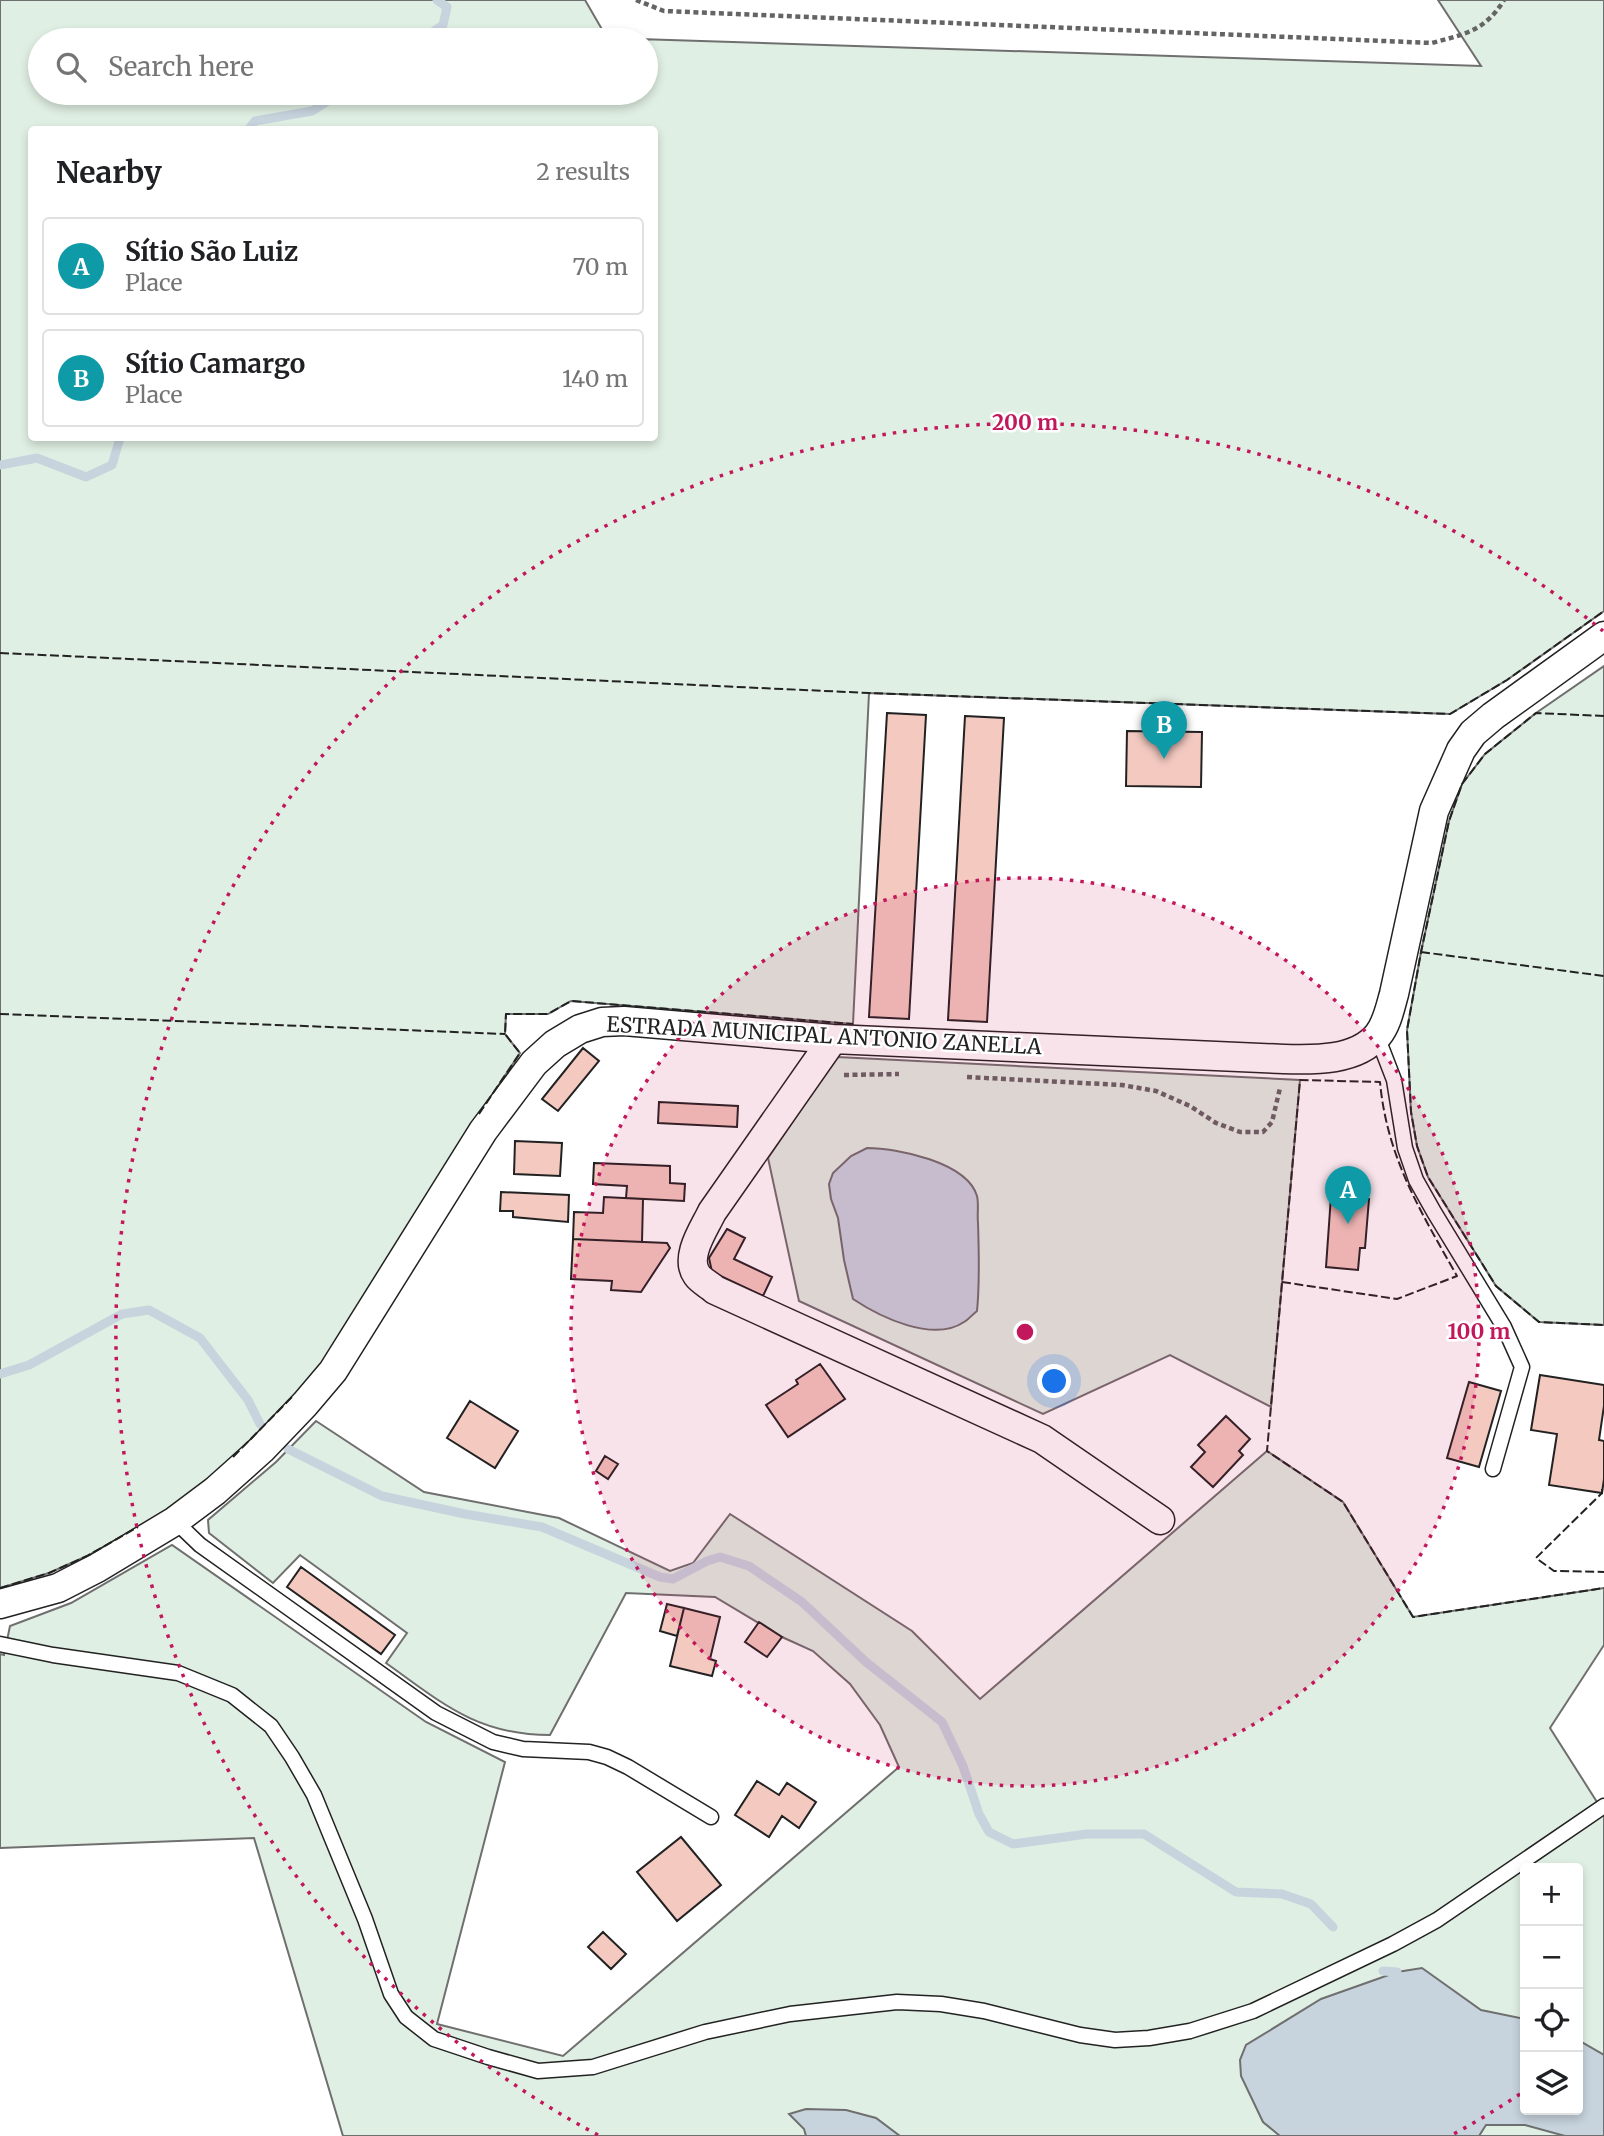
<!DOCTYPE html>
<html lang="en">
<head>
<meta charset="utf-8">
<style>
  body { margin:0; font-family:Merriweather,serif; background:#f2f2f2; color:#202124 }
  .controls { position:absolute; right:21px; bottom:21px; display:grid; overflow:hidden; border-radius:7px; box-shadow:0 4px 10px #0003 }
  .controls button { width:63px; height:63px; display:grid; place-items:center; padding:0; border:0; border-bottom:2px solid #e0e0e0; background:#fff; color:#202124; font:35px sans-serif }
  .you { position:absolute; left:1055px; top:1382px; width:24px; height:24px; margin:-18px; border:5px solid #fff; border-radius:50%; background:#1a73e8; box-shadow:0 0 0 10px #1a73e833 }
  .badge { display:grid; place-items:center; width:46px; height:46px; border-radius:50%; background:#db2777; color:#fff; font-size:23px; font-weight:700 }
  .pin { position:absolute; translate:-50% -58px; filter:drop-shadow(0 2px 4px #0008) }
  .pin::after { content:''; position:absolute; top:37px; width:24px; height:21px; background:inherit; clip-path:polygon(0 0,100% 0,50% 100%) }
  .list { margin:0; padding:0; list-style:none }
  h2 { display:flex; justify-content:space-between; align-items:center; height:91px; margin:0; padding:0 28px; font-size:30px }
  h2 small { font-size:23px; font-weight:400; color:#757577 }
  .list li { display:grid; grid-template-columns:46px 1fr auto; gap:21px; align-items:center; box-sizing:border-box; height:98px; margin:0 14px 14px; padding:0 14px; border:2px solid #e0e0e0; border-radius:7px }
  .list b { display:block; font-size:26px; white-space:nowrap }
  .list p { margin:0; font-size:23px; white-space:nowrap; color:#757577 }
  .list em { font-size:23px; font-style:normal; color:#757577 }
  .icon { flex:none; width:38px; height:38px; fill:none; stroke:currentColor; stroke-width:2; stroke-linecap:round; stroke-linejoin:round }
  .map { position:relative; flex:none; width:1604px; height:2136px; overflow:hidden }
  .search { position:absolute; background:#fff; box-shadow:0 4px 10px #0003; left:28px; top:28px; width:630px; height:77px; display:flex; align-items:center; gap:18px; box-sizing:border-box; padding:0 24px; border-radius:38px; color:#757577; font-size:26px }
  .panel { position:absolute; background:#fff; box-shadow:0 4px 10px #0003; left:28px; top:126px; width:630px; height:315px; border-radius:7px }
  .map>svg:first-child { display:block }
  .green { fill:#e0efe3; stroke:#6f6f6f; stroke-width:2; fill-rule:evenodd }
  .water { fill:#c7d3dd; stroke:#6f6f6f; stroke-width:2 }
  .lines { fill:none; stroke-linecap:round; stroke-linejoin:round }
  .stream { stroke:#c7d3dd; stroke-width:9 }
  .building { fill:#f3c9c0; stroke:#222; stroke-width:2 }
  .lane-casing { stroke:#222; stroke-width:17 }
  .street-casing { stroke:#222; stroke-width:31 }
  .path { stroke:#646464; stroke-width:4.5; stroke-dasharray:5 3.5; stroke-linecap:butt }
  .lane { stroke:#fff; stroke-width:14 }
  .street { stroke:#fff; stroke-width:28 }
  .fence { stroke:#222; stroke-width:2; stroke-dasharray:9 3.5; stroke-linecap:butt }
  .ring { fill:none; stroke:#c2185b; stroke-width:3.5; stroke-dasharray:3.5 7 }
  .labels { text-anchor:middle; stroke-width:5; stroke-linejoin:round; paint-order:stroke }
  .street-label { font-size:21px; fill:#222; stroke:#fff }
  .centre { fill:#c2185b; stroke:#fff; stroke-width:3.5 }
  .ring-label { font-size:21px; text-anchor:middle; font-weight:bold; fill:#c2185b; stroke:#fff; stroke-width:5; stroke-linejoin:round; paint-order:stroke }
</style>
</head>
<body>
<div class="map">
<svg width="1604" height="2136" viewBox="0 0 1604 2136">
  <rect width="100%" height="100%" fill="#fff"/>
  <path class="green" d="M0,0H585L607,38L1481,66L1438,0H1604V611L1507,680L1450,714L869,693L853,1024L571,1001L548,1014H506L505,1034L520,1053L472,1125L325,1361L291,1399L222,1468L165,1512L87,1556L49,1573L0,1588ZM40,40H646V93H40ZM32,130H654V438H32Z
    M1604,666V1325L1539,1322L1496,1286L1428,1177L1417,1146L1411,1112L1407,1030L1421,952L1449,821L1462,784L1485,754L1536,713Z
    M837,1057L1300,1080L1271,1407L1170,1355L1043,1414L799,1301L768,1158Z
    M316,1421L424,1492L559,1518L670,1571L693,1563L730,1514L912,1631L980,1699L1267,1451L1343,1502L1413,1617L1604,1588V1645L1550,1728L1604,1813V2136H343L254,1838L0,1848V1654L4,1655L10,1626L71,1603L172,1545L426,1722L505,1762L437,2024L563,2056L899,1767L880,1725L850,1684L813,1651L782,1637L715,1597L626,1593L550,1735C477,1735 442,1703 386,1663L407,1633L300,1555L273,1583L209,1533L208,1520L276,1462ZM1525,1868H1578V2110H1525Z"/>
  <path class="water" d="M867,1148C897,1148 967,1162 977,1196C979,1204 977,1215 978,1223C979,1253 980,1281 977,1311C973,1314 969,1319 964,1322C933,1343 880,1317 853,1299L844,1260L838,1218L831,1199L829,1184L833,1173L851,1156Z
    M1422,1968L1481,2010L1525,2019V2110H1578V2040L1604,2055V2136H1565L1525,2125H1486L1479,2136H1280L1263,2122L1241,2076L1240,2060L1246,2045L1321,1999L1397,1972Z
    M806,2109L846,2110L876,2118L900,2136H806L804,2129L789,2114Z"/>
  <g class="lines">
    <path class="stream" d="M421,40L443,25L447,7L437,0
      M248,130L255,121L312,111L341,93
      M0,465L37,458L86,477L112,465L120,438
      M0,1374L29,1365L122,1314L149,1310L200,1338L248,1400L260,1424
      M288,1449L382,1496L465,1514L542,1527L660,1577L673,1579L707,1561L720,1557L749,1566L802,1602L866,1662L942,1722L963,1766L979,1814L989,1832L1013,1844L1087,1834H1144L1236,1892L1282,1894L1311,1904L1333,1927
      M1383,1971L1397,1972V1984"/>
  </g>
  <path class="building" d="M887,713L926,715L909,1019L869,1017Z
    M965,716L1004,718L987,1022L948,1020Z
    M1127,731L1202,732L1201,787L1126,786Z
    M583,1048L599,1061L558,1111L542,1099Z
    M659,1102L738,1106L737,1127L658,1123Z
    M515,1141L562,1143L560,1176L514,1174Z
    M594,1163L670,1166V1183L685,1184L684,1201L626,1198L627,1186L593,1184Z
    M501,1192L569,1195L568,1222L513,1217V1211H500Z
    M1331,1196L1369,1199L1365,1248H1360L1358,1270L1326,1267Z
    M604,1197L643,1199L642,1242L573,1239L574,1212L603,1213Z
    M727,1229L745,1238L734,1259L772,1277L763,1296L712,1272L709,1258Z
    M573,1239L667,1243L670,1248L641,1292L611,1290L612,1281L571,1279Z
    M820,1364L845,1399L788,1437L766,1405L798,1384L796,1380Z
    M1540,1375L1604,1385V1406L1599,1440L1604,1441V1479L1602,1493L1549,1485L1557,1434L1531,1430Z
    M1469,1382L1501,1391L1479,1467L1447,1458Z
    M470,1401L518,1431L495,1468L447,1438Z
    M1226,1416L1250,1439L1239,1451L1243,1455L1213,1487L1191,1467L1205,1452L1198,1445Z
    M605,1456L618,1464L608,1479L596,1471Z
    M301,1567L395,1635L381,1654L287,1587Z
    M667,1604L684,1608L677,1636L660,1631Z
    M684,1608L720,1617L710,1659L716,1661L712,1676L670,1666Z
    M759,1622L782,1637L767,1657L745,1642Z
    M757,1781L779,1795L787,1783L816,1802L799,1828L782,1816L769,1837L735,1815Z
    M681,1837L721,1885L677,1921L637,1872Z
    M603,1932L626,1954L611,1969L588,1947Z"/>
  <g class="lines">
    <g class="lane-casing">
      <path id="lane" d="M1377,1036L1394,1080L1405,1148L1416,1180L1434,1212L1504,1327L1522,1367L1493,1469
        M175,1521L200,1545L436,1713L493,1742L523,1749L589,1752L607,1757L628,1767L711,1817
        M0,1644L53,1655L178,1673L232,1695L271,1726L292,1757L314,1795L365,1919L391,1994L406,2017L434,2039L488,2057L538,2071L593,2067L705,2032L790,2014L897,2002L941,2004L984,2011L1080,2035L1115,2040L1149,2038L1190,2031L1253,2011L1393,1944L1437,1920L1604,1806"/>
    </g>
    <g class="street-casing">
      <path id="street" d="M833,1039L712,1212C704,1229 684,1257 697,1275C701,1281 710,1285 715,1290L1042,1439L1160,1520
        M0,1604L58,1588L97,1568L175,1521L215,1491L262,1449L305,1404L333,1371L483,1131L534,1063L555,1044L580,1029L602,1022L624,1021L833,1039L1284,1059C1314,1060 1357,1061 1378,1035C1387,1024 1390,1008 1394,994L1434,811L1461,750L1473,733L1493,716L1604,636"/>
    </g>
    <path class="path" d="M636,0L664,11L1432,43C1465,34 1485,31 1504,0
      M844,1075L899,1074
      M967,1077L1122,1085L1156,1091L1190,1106L1216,1123L1240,1132H1263L1272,1122L1280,1088"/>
    <use href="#lane" class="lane"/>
    <use href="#street" class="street"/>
    <path class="fence" d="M0,653L869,693L1450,714L1507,680L1604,611
      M1604,716L1536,713L1485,754L1462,784L1449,821L1421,952L1407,1030L1411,1112L1417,1146L1428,1177L1496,1286L1539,1322L1604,1325
      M1421,952L1604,976
      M0,1014L505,1034
      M479,1114L520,1053L505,1034L506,1014H548L571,1001L853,1024
      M1282,1282L1397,1299L1457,1276C1421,1212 1387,1158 1380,1082L1300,1080L1267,1451L1343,1502L1413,1617L1604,1588
      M233,1457L292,1397
      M1602,1489V1493L1536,1558L1554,1571L1604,1572
      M0,1588L49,1573L87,1556L138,1527"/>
  </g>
  <circle cx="1025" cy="1332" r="454" fill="#c2185b" fill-opacity=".12"/>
  <g class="ring">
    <circle cx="1025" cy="1332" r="454"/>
    <path d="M1520 2094A909 909 0 0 1 1452 2135M598 2135A909 909 0 1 1 1603 631"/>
  </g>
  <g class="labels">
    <g class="street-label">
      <text transform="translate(824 1036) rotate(3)" y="7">ESTRADA MUNICIPAL ANTONIO ZANELLA</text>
    </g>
  </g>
  <circle cx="1025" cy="1332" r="10" class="centre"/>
  <g class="ring-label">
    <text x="1025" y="430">200 m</text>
    <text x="1479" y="1339">100 m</text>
  </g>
</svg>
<div class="controls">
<button>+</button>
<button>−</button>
<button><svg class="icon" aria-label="locate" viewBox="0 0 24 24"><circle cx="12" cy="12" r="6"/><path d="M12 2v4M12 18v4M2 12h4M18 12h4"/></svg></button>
<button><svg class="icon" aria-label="layers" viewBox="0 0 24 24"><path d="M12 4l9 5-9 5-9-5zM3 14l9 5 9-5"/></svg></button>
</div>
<div class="you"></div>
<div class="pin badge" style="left:1348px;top:1224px;background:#0f9aa8">A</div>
<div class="pin badge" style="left:1164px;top:759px;background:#0f9aa8">B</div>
<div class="search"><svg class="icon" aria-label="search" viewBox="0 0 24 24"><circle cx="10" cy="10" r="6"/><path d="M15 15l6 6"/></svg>Search here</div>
<section class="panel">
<h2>Nearby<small>2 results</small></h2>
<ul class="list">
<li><span class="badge" style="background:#0f9aa8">A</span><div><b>Sítio São Luiz</b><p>Place</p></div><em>70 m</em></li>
<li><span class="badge" style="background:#0f9aa8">B</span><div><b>Sítio Camargo</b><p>Place</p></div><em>140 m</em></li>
</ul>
</section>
</div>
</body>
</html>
